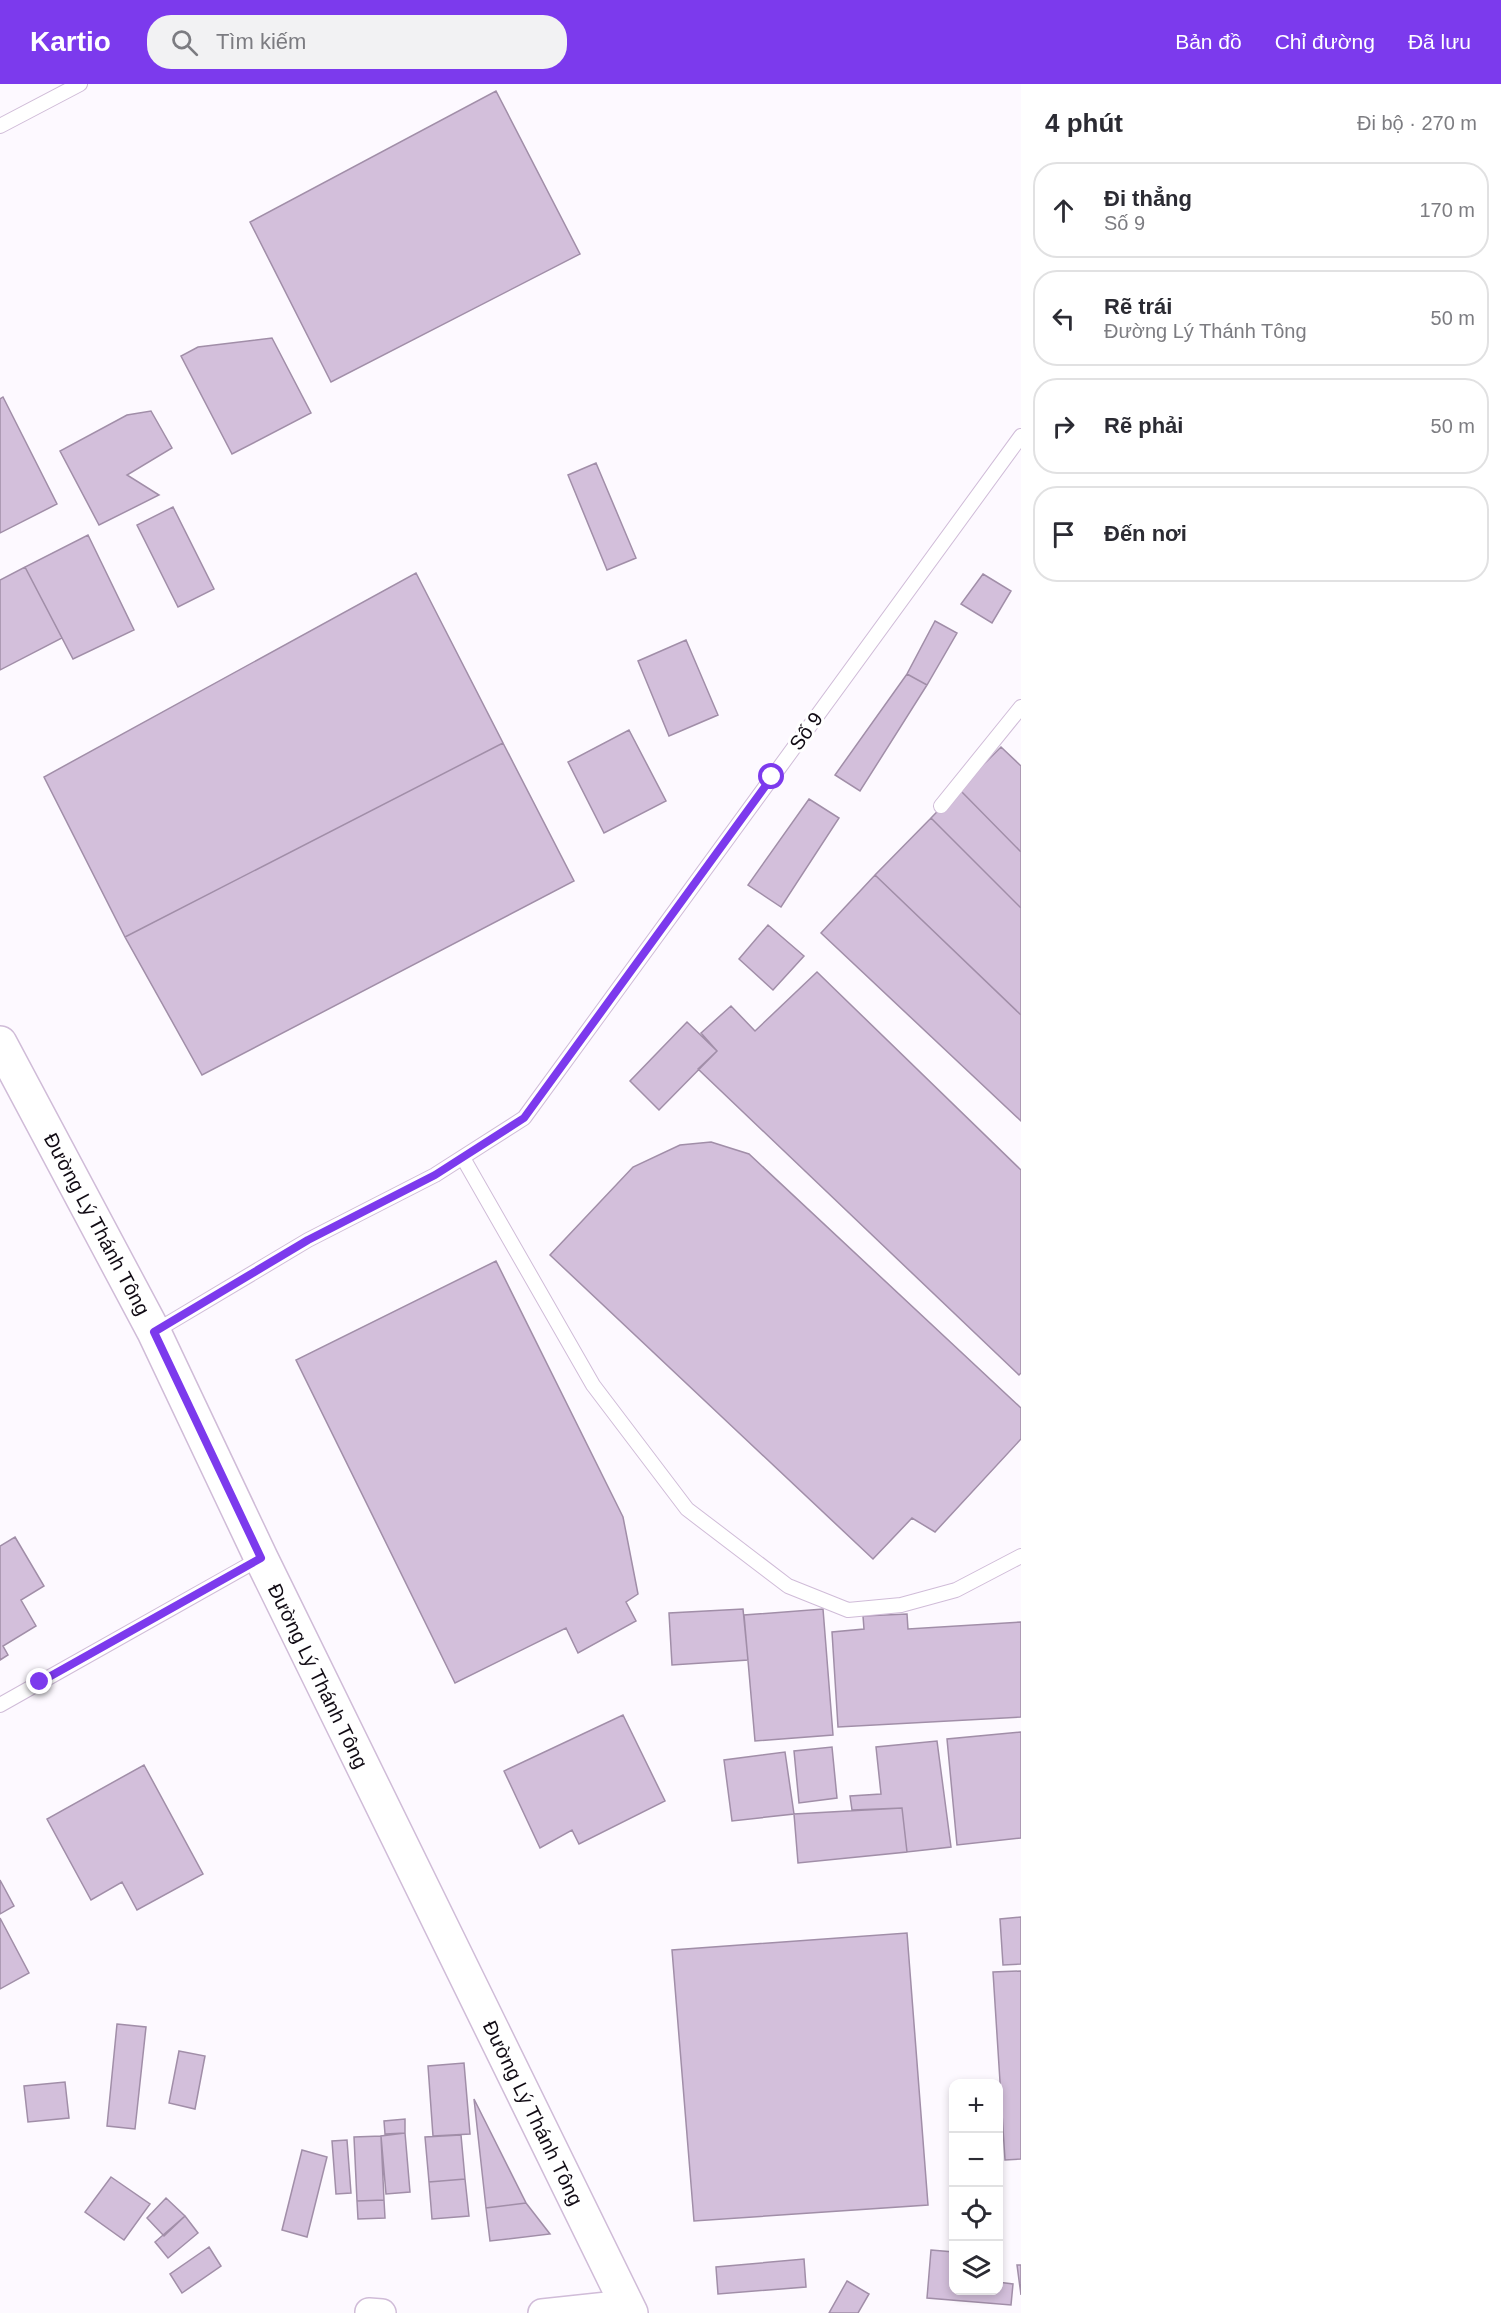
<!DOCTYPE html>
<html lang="vi">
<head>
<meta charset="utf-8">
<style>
  body { margin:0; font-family:Helvetica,sans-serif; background:#f2f2f3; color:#2b2b33 }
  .controls { position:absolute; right:18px; bottom:18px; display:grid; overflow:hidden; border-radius:12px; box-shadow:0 3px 9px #0003 }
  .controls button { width:54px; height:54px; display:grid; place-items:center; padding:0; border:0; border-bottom:2px solid #e1e1e2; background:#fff; color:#2b2b33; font:30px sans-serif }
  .stop { position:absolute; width:18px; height:18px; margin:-14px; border:4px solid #7c3aed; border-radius:50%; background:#fff }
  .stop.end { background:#7c3aed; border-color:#fff; box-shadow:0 2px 6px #0008 }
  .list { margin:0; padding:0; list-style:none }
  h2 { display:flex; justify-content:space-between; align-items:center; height:78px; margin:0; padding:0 24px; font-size:26px }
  h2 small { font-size:20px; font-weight:400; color:#7c7c81 }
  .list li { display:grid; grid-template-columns:39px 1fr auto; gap:18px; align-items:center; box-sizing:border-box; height:96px; margin:0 12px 12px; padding:0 12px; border:2px solid #e1e1e2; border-radius:24px }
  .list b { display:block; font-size:22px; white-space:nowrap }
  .list p { margin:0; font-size:20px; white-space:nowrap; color:#7c7c81 }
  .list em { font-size:20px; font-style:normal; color:#7c7c81 }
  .icon { flex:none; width:33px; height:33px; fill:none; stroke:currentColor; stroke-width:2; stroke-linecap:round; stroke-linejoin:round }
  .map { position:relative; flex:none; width:1021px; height:2229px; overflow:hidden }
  header { display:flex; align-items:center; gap:36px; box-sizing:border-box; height:84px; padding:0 30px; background:#7c3aed; color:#fff }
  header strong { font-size:28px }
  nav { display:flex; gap:33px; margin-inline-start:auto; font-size:21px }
  .search { width:420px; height:54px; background:#f2f2f3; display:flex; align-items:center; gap:15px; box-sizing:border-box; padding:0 21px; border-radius:24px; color:#7c7c81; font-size:22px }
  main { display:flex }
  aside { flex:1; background:#fff }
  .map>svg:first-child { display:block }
  .building { fill:#d3bfdb; stroke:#a18ea8; stroke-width:1.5 }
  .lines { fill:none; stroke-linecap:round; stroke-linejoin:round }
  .lane-casing { stroke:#d0bcd8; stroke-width:16 }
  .street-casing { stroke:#d0bcd8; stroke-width:30 }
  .secondary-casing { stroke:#d0bcd8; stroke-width:36 }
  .lane { stroke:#fff; stroke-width:14 }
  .street { stroke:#fff; stroke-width:27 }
  .secondary { stroke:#fff; stroke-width:33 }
  .route { stroke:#7c3aed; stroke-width:8 }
  .labels { text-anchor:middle; stroke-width:6; stroke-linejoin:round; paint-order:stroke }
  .street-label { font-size:20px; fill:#110b14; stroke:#fff }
</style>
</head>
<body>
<header>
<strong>Kartio</strong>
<div class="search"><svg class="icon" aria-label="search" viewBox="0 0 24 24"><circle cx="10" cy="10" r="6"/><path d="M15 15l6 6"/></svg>Tìm kiếm</div>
<nav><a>Bản đồ</a><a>Chỉ đường</a><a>Đã lưu</a></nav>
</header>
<main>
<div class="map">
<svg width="1021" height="2229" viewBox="0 0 1021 2229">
  <rect width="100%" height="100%" fill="#fdf9ff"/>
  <path class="building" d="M496,7L580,170L331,298L250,138Z
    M272,254L311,329L232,370L181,272L198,263Z
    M3,313L57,420L0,449V315Z
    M151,327L172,364L127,391L159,411L99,441L60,367L127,331Z
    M596,379L636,474L607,486L568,391Z
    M173,423L214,505L178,523L137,441Z
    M88,451L134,546L73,575L25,483Z
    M25,483L62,554L0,586V496Z
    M416,489L503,659L125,853L44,693Z
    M983,490L1011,507L992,539L961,520Z
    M935,537L957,549L927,601L907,590Z
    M686,556L718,631L669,652L638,577Z
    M907,590L927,601L860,707L835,691Z
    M629,646L666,717L604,749L568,678Z
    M503,659L574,797L202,991L125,853Z
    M1001,663L1021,682V768L959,705Z
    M959,705L1021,768V824L931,734Z
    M809,715L839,734L781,823L748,801Z
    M931,734L1021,824V931L875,791Z
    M875,791L1021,931V1037L821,849Z
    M768,841L804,872L773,906L739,875Z
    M817,888L1021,1086V1289L1019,1291L698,985L717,967L701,949L731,922L755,947Z
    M687,938L717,967L659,1026L630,997Z
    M711,1058L749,1070L1021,1324V1355L935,1448L912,1434L873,1475L550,1171L633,1083L680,1061Z
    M496,1177L623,1433L638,1510L626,1518L636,1537L578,1569L566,1544L455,1599L296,1276Z
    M15,1453L44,1502L21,1516L36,1542L3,1562L8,1571L0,1576V1462Z
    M743,1525L748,1576L672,1581L669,1529Z
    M823,1525L833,1651L755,1657L744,1531Z
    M907,1530L908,1545L1021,1538V1633L838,1643L832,1548L864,1545L863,1532Z
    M623,1631L665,1717L579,1760L572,1746L540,1764L504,1687Z
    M1021,1648V1754L957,1761L947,1655Z
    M937,1657L951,1763L907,1768L902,1724L852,1726L850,1712L881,1710L876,1663Z
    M832,1663L837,1714L799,1719L794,1667Z
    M785,1668L794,1730L732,1737L724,1676Z
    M144,1681L203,1790L137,1826L122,1798L91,1816L47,1735Z
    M902,1724L907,1768L798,1779L794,1730Z
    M0,1796L14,1822L0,1830Z
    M1021,1833V1880L1003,1881L1000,1835Z
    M0,1834L29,1889L0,1905Z
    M907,1849L928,2121L694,2137L672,1866Z
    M1021,1887V2075L1005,2076L993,1888Z
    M117,1940L146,1943L135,2045L107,2042Z
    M179,1967L205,1972L195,2025L169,2019Z
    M464,1979L470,2050L433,2052L428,1982Z
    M65,1998L69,2034L28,2038L24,2002Z
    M474,2015L526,2119L486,2124Z
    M405,2035V2049L385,2050L384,2037Z
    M405,2049L410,2108L386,2110L381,2052Z
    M461,2051L465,2095L429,2098L425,2053Z
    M381,2052L384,2116L357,2117L354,2053Z
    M347,2056L351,2109L336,2110L332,2057Z
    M302,2066L327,2073L307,2153L282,2146Z
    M111,2093L150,2120L124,2156L85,2128Z
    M465,2095L469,2132L432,2135L429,2098Z
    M166,2114L185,2132L164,2152L147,2134Z
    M384,2116L385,2134L358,2135L357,2117Z
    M526,2119L550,2150L490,2157L486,2124Z
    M185,2132L198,2149L168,2174L155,2158Z
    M209,2163L221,2182L182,2209L170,2190Z
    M931,2166L954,2168V2206H998V2198L1013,2200L1011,2221L927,2214Z
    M804,2175L806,2203L718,2210L716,2183Z
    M1017,2181H1021V2211Z
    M847,2197L869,2210L858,2229H829Z"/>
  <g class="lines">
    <g class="lane-casing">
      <path id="lane" d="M0,42L80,0
        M941,722L1021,623
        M463,1074L593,1301L687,1425L788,1502L848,1526L901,1521L956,1506L1021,1472
        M154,1248L308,1156L435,1091L524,1034L1021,352
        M0,1621L261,1474"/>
    </g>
    <g class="street-casing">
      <path id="street" d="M369,2228L382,2229
        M542,2229L626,2220"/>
    </g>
    <g class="secondary-casing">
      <path id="secondary" d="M0,959L154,1248L261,1474L631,2229"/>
    </g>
    <use href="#lane" class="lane"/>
    <use href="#street" class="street"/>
    <use href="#secondary" class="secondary"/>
  </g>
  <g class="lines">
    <path class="route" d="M40,1598L261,1474L154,1248L308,1156L435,1091L524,1034L772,693"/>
  </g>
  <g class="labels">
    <g class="street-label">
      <text transform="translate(806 647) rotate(-54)" y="7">Số 9</text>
      <text transform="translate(97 1140) rotate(62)" y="7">Đường Lý Thánh Tông</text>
      <text transform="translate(318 1592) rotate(64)" y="7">Đường Lý Thánh Tông</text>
      <text transform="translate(533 2029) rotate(64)" y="7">Đường Lý Thánh Tông</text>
    </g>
  </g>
</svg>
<div class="controls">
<button>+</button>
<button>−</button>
<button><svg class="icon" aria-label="locate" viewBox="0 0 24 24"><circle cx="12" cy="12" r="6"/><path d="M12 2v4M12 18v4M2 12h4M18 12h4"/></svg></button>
<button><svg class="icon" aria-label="layers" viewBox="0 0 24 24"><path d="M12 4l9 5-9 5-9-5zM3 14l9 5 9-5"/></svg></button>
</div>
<div class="stop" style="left:772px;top:693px"></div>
<div class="stop end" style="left:40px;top:1598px"></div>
</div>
<aside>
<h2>4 phút<small>Đi bộ · 270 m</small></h2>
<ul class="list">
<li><svg class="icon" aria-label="ahead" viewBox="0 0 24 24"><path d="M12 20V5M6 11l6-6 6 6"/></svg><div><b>Đi thẳng</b><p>Số 9</p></div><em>170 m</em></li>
<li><svg class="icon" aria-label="left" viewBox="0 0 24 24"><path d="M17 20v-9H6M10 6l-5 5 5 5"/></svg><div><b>Rẽ trái</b><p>Đường Lý Thánh Tông</p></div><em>50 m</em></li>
<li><svg class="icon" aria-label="right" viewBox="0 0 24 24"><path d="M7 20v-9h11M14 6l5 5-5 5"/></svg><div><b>Rẽ phải</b></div><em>50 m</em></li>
<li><svg class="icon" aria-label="arrive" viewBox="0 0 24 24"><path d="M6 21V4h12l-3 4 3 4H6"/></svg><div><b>Đến nơi</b></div></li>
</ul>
</aside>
</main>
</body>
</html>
